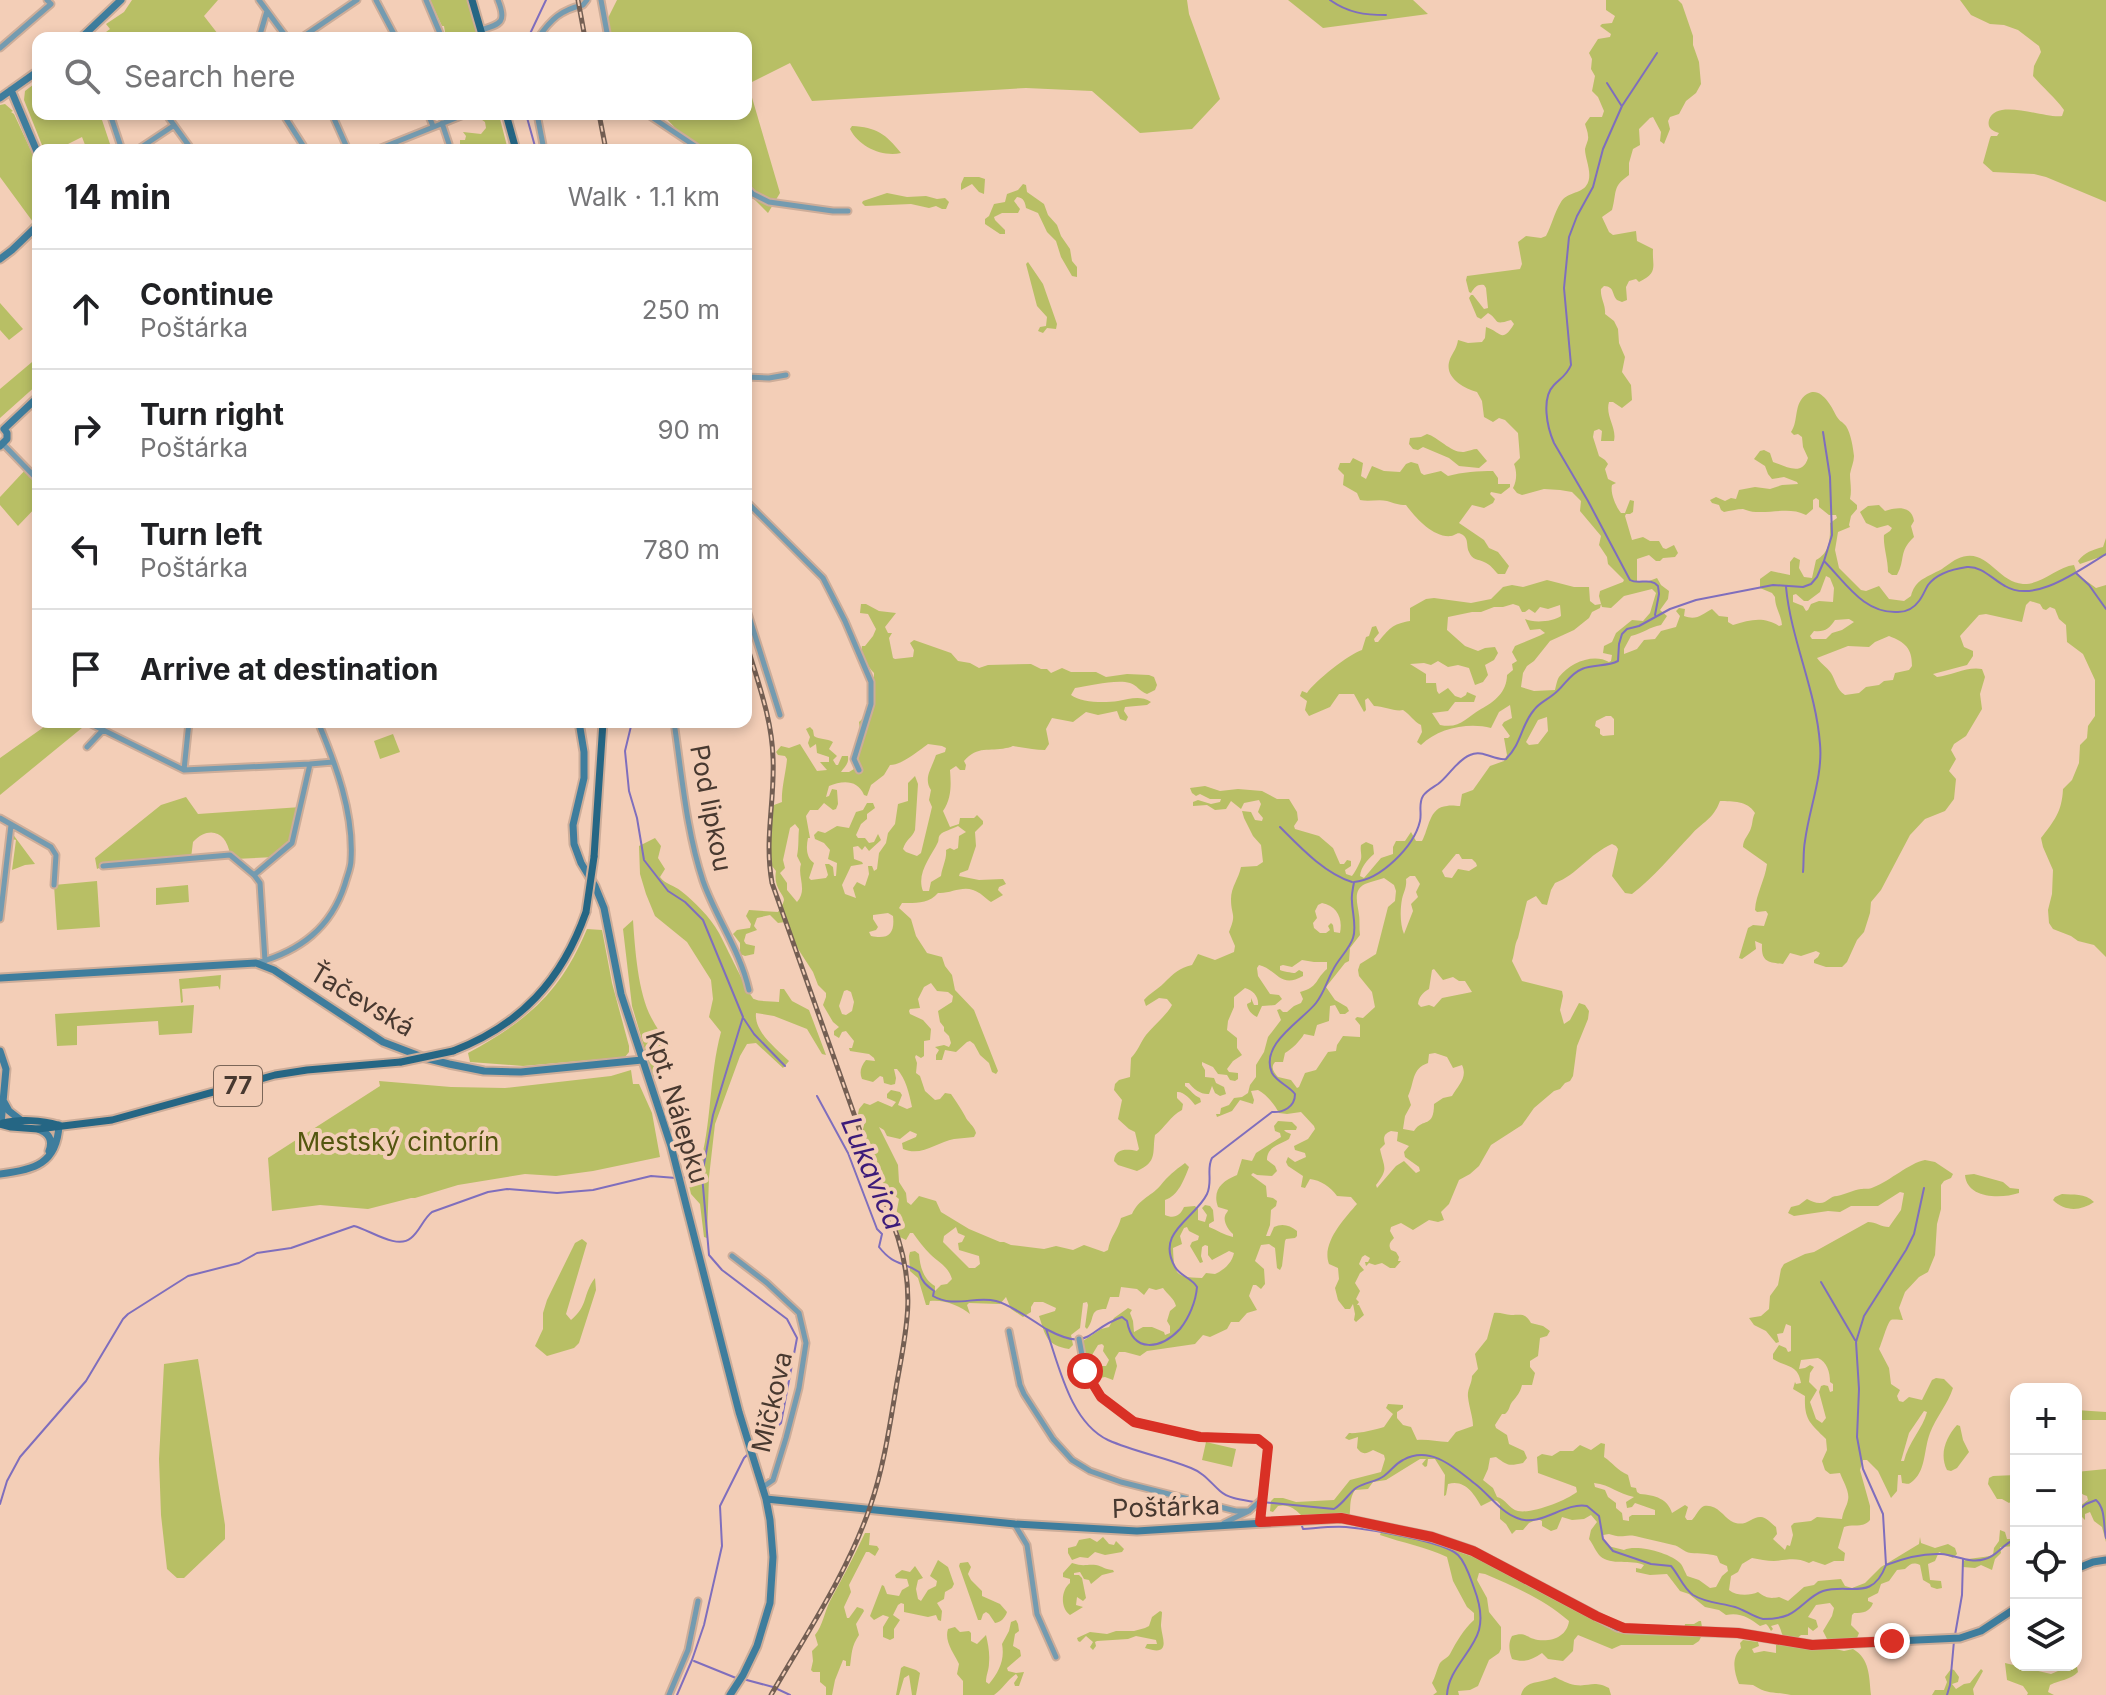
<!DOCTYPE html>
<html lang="en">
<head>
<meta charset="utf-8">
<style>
  body { margin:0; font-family:Inter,sans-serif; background:#f2f2f2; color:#202124 }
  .controls { position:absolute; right:24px; bottom:24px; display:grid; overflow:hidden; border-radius:16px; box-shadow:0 4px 12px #0003 }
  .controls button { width:72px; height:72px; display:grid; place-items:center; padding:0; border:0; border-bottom:2px solid #e0e0e0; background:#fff; color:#202124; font:40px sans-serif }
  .stop { position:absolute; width:24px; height:24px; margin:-18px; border:6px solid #d93025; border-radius:50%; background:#fff }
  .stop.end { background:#d93025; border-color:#fff; box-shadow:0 2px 8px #0008 }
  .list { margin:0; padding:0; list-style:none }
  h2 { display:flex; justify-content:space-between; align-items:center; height:104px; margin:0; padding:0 32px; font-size:34px }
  h2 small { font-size:26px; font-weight:400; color:#757577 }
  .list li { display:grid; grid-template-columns:52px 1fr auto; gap:24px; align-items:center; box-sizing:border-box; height:120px; padding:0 32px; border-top:2px solid #e0e0e0 }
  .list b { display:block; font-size:30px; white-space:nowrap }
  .list p { margin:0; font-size:26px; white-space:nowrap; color:#757577 }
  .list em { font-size:26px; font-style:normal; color:#757577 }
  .icon { flex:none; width:44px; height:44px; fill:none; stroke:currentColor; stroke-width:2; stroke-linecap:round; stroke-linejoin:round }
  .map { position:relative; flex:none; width:2106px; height:1695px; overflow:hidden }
  .search { position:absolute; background:#fff; box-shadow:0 4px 12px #0003; left:32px; top:32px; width:720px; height:88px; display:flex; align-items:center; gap:20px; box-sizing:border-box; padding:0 28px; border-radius:16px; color:#757577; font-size:30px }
  .panel { position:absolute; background:#fff; box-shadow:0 4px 12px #0003; left:32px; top:144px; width:720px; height:584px; border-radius:16px }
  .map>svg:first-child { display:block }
  .green { fill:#b8bf65; fill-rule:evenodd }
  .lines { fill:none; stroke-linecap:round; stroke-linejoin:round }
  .stream { stroke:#7f6ebd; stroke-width:2 }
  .street-casing { stroke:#cdad99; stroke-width:9 }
  .secondary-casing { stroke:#cdad99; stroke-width:11 }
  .primary-casing { stroke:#cdad99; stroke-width:11 }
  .street { stroke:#749bb0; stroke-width:5 }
  .secondary { stroke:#3e7d9d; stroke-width:7 }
  .primary { stroke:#256684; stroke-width:7 }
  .rail-casing { stroke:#745f53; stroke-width:5 }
  .rail { stroke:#f3ceb7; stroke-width:2; stroke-dasharray:6; stroke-linecap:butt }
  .primary-bridge-casing { stroke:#cdad99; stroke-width:11; stroke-linecap:butt }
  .primary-bridge { stroke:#256684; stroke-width:7 }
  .route { stroke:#d93025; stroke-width:10 }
  .labels { text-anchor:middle; stroke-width:8; stroke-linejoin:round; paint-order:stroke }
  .shield { fill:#f3ceb7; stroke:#7b6658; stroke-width:2 }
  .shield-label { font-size:24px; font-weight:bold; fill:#483930 }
  .street-label { font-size:26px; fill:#483930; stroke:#f3ceb7 }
  .park-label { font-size:26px; fill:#53560f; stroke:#f3ceb7 }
  .water-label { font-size:28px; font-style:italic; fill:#3c1b7a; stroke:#f3ceb7 }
</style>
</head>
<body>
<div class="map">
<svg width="2106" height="1695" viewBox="0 0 2106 1695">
  <rect width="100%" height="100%" fill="#f3ceb7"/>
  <path class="green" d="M132,0H218L204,16L221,38H98L110,29L106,24L124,12Z
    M430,0H472L482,38H446L444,26H442Z
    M617,0H1187L1189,14L1220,99L1192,129L1140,133L1092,91L1026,88L812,101L790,63L748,84L780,193L768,213L746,191V150H701L684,137L662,114H746V38H614L606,22Z
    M1288,0H1413L1428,14L1323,28Z
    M1606,0H1678L1682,4L1693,36V45L1699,62L1701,84L1696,93L1686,101L1679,114L1670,117L1668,121L1670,129L1664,144L1660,141L1661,132L1653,117L1650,118L1639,129L1640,145L1633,149L1629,163V175C1612,187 1617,191 1612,210L1602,217L1609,232L1613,235L1636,231L1637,241L1653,249C1652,267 1659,272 1639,282L1636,279L1629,281L1626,287L1627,300L1622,302L1617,300C1611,293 1615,287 1604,286L1601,289C1600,298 1606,305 1605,314L1614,321L1618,329L1619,343L1625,357L1622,372L1631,385L1632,400L1622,408L1613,402H1609C1605,416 1617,427 1614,441H1601L1602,431L1599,429L1594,431L1593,437L1599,456L1605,460L1608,464L1605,469L1608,479L1616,483L1612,485C1610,493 1616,507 1621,513H1625L1630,500L1634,501L1633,512L1630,514H1626L1625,516L1632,540L1643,537L1650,541H1659L1663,548L1666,549L1674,545L1678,553L1675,557L1663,558L1660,561H1656L1649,555L1637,559V581H1649L1657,578L1661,585L1669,591L1668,599L1660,610L1667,616L1661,625C1649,627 1644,633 1631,636L1624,649V654L1637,649L1644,640L1655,639L1661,631L1676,627L1680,616L1676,611L1679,608L1685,609L1684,616C1697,621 1702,614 1712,609L1719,616L1728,617V622L1733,625C1750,620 1763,616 1779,626L1782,625C1781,614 1775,608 1775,597L1772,593L1760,588V579L1771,571L1790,575V562L1794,557L1800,560L1799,568L1804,577L1812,578L1816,560C1831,552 1830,538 1830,523L1837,518L1836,515H1829L1819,507V500L1816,498L1813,500V509L1806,515C1790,507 1774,513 1756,512C1751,512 1747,510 1743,509C1737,509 1730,511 1724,512L1721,510L1719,505L1712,503L1710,500L1716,497L1725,501L1731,498L1736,499L1739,490L1755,487L1770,489L1782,485L1798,484L1797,482L1784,477L1772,479L1768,474L1765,466L1754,459L1760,451L1764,450L1770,453L1773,462C1786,466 1802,477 1808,458L1803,447L1802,437L1798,434L1794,435L1791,432C1799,421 1793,403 1807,394C1821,385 1832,407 1837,417C1841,423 1841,420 1846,426C1851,434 1853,447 1854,456C1854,462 1851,468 1850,474C1850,482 1852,490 1850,499L1857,505V509L1851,516L1849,525L1850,527L1838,532L1835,550L1839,568L1861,590L1866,591L1879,586L1889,599L1904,601L1911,596C1915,581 1923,579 1936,572C1944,569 1950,562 1957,559C1987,545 1996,582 2023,584C2041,585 2057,567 2074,565L2077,574L2096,588L2106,585V957L2094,945L2078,941L2071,936L2053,929L2049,923L2048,910L2052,894L2053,870L2043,847L2041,838C2054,821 2062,812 2063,789L2072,780L2079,763L2080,745L2087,738L2088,726L2095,716V680L2083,654L2067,642L2066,625L2059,619L2055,609L2050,607L2046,610L2043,609L2040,604L2030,601L2026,605L2022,622L1986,614L1979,615L1960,636L1964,647L1973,651V656L1967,665L1933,674L1937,677C1952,675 1968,666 1982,669L1985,677L1980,694L1982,709L1966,736L1954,744L1951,750L1956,759L1949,771L1956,779L1954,799L1945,811L1925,819L1910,835L1881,890L1871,902L1870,913L1864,932L1857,940L1847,962L1842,967H1826L1814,963V960L1818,957L1820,953L1816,951L1801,956L1790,953L1783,964C1768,962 1761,962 1762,944L1755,941L1756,949L1742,959L1739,958L1748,928L1753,925L1764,926L1768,914L1766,911L1757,912L1755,910C1756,894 1765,880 1767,864L1743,847C1743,839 1749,835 1751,828C1753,822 1752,819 1755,813C1747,800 1733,802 1720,801C1713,820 1702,822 1691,835C1672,855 1654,877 1632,894L1625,893L1612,876L1618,849L1616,846L1612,844C1589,854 1577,875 1555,883L1551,890L1547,905L1542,904L1536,896L1527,901L1518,938C1514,945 1515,953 1512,961L1522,981L1562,991L1563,996L1560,1010L1564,1024L1570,1020L1579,1003L1585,1005L1589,1011L1588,1019L1577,1046L1573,1076L1570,1081L1565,1083L1560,1089L1554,1091L1534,1108L1522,1125L1491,1145L1479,1166L1470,1174L1459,1180L1449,1204L1441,1212L1444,1220L1438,1222L1429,1220L1413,1230L1401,1223L1391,1227L1390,1231L1394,1238C1390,1242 1388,1245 1391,1250L1396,1252L1399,1257L1398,1261H1401L1395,1268H1390L1382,1263L1375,1265L1369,1263L1366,1266L1365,1262H1368L1370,1258L1365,1255L1362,1257L1359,1264L1364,1270L1360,1273L1355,1283L1360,1291L1356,1299L1359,1302L1357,1305H1359L1364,1315L1356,1322L1354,1320L1355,1314L1353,1304L1350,1309H1345L1338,1300L1335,1288L1339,1279L1338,1268L1329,1264C1321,1243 1345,1218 1357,1204L1351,1197L1337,1196C1331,1187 1320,1180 1310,1179L1305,1188L1301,1187L1303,1176L1288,1166L1286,1162L1288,1157L1295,1162L1306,1157L1305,1153L1295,1150L1294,1146L1308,1139L1315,1129L1314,1126L1301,1112L1287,1114L1279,1113C1275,1105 1266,1094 1258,1090L1251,1091L1254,1100L1253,1104L1240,1100L1232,1111L1217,1117L1216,1114H1220L1221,1108L1229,1105L1234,1098L1242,1097L1248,1093L1250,1085L1256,1077V1065L1264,1052L1268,1037L1281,1020L1277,1010L1280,1009L1283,1012H1287L1294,1006L1301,1003L1303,999L1300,992C1319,987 1315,979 1327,969V962H1314L1302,960L1292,967L1283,965L1280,966V970C1282,971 1292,973 1295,973L1299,970L1303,972V976C1280,989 1278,970 1259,965L1257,968L1258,976L1270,994L1279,995L1282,999L1275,1005L1262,1006L1257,1017C1252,1015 1247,1009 1247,1004L1251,1002V998L1254,1005H1258C1259,997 1253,990 1245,988L1234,997V1007L1228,1021L1227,1030L1237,1038V1048L1242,1055L1233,1061L1227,1069L1229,1072L1238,1073V1079L1235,1081L1230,1080L1227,1075L1218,1074L1213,1067L1202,1062V1065L1205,1070V1077L1214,1078L1216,1083L1224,1087L1226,1094L1220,1096L1215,1093L1212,1086L1209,1094C1202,1095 1193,1089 1189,1083H1185V1086C1191,1090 1193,1095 1200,1098L1201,1102L1195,1105C1191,1099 1183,1091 1177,1092V1098L1183,1104L1182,1110C1170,1116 1165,1128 1155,1135C1152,1152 1158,1162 1137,1171L1118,1165L1114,1161C1115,1148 1127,1149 1137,1151L1139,1149L1135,1132L1129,1129L1118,1119L1122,1100L1114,1090L1115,1084L1119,1080L1130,1077L1131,1058C1138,1051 1140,1043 1146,1035C1154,1025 1166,1016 1172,1005L1167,999L1159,998L1146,1006L1144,1000C1150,993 1158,989 1164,983C1174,973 1179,968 1192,965L1198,954L1215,960L1234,952L1235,946L1229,932C1237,913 1231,916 1231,899C1231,887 1239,878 1241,867L1257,866L1263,862L1261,845L1253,836L1244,818L1242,811L1251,812L1255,820L1262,821L1263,818L1258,812L1261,804L1259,800L1244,803L1241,809L1231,801L1226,809L1215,810L1207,805L1193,806V802L1198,800L1211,804L1220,802L1221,799H1210L1200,794L1196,796L1192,793L1190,788L1205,786L1220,791L1238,789L1262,791L1277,799H1289L1297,812L1298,820L1294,826L1295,829L1319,836L1333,848L1340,864H1344L1347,860L1351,861V866L1345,870L1346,874L1352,876C1354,874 1360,863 1361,859C1362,854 1360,851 1361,845L1366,842L1373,845L1374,854C1367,860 1361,867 1360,876L1364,878L1381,858L1393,854V847L1396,841H1405L1411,832L1416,841H1422C1429,829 1429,807 1447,806C1451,805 1456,806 1460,806L1462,794L1473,790L1490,766L1504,761L1507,755L1504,738H1508L1510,736L1502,725L1504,722L1512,718L1510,705L1499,712L1491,728C1469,722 1438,728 1421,745L1417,742L1422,732L1421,725C1413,721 1411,715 1403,710C1395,712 1384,706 1374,706L1368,698L1365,700L1366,710L1364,712L1354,694H1339L1330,707L1309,716L1305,710L1307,701L1300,696L1302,691L1307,693C1315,681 1349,654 1362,650L1366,637L1369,636L1372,627L1376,626L1379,633L1374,639L1375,642H1378C1389,629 1392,624 1410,621V608L1426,599L1434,598L1471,603L1491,599L1503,587L1512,585L1523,587L1547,580L1574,587H1589L1590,601L1595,605L1601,604L1599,596L1600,591L1623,582L1624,580L1608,564L1607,557L1599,545L1601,536L1580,511L1581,501L1572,492L1560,490L1544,489L1522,495L1517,493L1513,488C1517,481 1517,471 1514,464L1520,458L1518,433L1505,420L1499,418L1493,422L1484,417L1482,401L1477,392C1463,388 1443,377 1450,359C1453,352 1457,348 1458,340L1468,343L1482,342L1485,338L1486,327C1501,332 1502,344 1514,324L1511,320C1492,326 1500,320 1488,313L1481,319L1477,317L1469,298L1471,295H1473L1484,309L1488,308L1486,288L1484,285C1477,284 1475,287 1471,293L1469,292L1466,280L1467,276L1520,269L1522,264L1518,242L1526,236L1541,238L1546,236C1552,225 1554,213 1561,202C1567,192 1580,194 1586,186C1594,175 1585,160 1585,149C1586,144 1589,140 1588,136C1588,132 1586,128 1585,124L1590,117H1602L1604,111L1598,97L1592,91L1595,76L1591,69L1592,59L1589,53L1598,39L1610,37L1611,34L1600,26L1602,24L1612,23L1615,16L1606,10ZM1826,576L1830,578L1834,588L1833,602L1819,601L1811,604L1808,610L1806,611L1803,606L1793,602V595L1796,594L1804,601H1808L1820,592ZM1652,589L1656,593L1650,613L1643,621L1632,620L1616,633L1612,642L1604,646L1603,653L1612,655L1611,661L1609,662C1593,653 1570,663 1559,677C1557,680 1556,686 1555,690L1534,691L1521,687L1523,673L1527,666L1534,661L1550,641L1574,630L1589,618L1592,612L1600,608L1601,604L1602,607L1611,608L1624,596ZM1513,604L1519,606L1522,612H1525L1529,609L1535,613L1540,607L1548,609L1560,605L1561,616C1553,622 1533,623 1525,619L1530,630L1540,629L1545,633C1536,638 1524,642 1515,646L1512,652L1517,661L1512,664L1513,670L1507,675C1507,692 1494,702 1481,709C1465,718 1461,729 1440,725L1432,713L1448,711L1455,702H1474L1476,696L1467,692L1466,695L1461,698L1455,696L1448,688L1439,694L1437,691L1436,683H1426V674L1410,664L1424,663L1431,665L1438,661L1448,667L1458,665L1469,668L1475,685L1483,682L1488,675L1485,665L1494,660L1498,653L1495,647L1485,648L1478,651L1465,646L1447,630L1448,617L1472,612H1481L1494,607H1503ZM1849,619L1854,622L1842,630L1832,633L1826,639H1812L1810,636L1814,631C1825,632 1829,629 1835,620ZM1889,636C1905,642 1912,648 1912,666L1909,670L1895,673L1893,680L1884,681L1879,685L1866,687L1859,693L1845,695C1836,689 1836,681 1831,673C1827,667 1821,664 1817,658L1848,646L1869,647L1875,642ZM1606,716H1611L1614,719V735L1603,736L1600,734V729L1595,726L1596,721ZM1547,717L1548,731L1538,744L1529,745L1526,742L1538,720ZM1456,854H1459L1462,859H1472L1476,863L1477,866L1469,871L1458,869L1452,878L1445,877L1442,871ZM1410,876H1415L1420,884L1416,892L1418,897L1411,904L1413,911L1404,934C1400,924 1400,910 1402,899C1404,891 1407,887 1406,879ZM1384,878L1394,885L1396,891L1395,901L1388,907L1376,954L1360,964L1358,970L1359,976L1372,992L1375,1007L1363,1018L1357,1017L1355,1019L1360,1025V1037L1343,1036L1337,1045L1336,1051L1328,1052L1316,1070L1305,1073L1299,1087L1297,1088L1291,1080L1278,1077C1274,1072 1270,1068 1275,1062H1283L1285,1053C1291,1050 1301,1040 1304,1034L1314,1036L1317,1025L1329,1021L1330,1006L1335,1005L1340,1014H1345L1349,1011L1347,1007L1335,1000L1326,987L1345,963L1349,961L1350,948L1360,935C1359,928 1360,921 1359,915C1358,905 1352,890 1365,884C1370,882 1378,880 1384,878ZM1322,903C1337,906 1343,918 1340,933L1334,932L1333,925L1331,923L1328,926L1330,930L1326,933H1320L1314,928L1313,923L1317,918L1315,911L1318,905ZM1434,969L1443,980L1453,977L1459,981H1465L1472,992L1442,998L1434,1007L1429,1005L1421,1007L1418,1004C1419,997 1422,993 1429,989L1432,970ZM1435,1053L1447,1057L1453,1068L1462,1065C1468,1078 1458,1085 1452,1096L1443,1098L1434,1104C1434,1129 1423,1117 1414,1131L1403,1129L1405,1116L1411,1105L1408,1096C1415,1082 1411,1069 1428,1063L1429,1054ZM1391,1131L1398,1132L1397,1141L1409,1146L1404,1152L1405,1157L1419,1167L1420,1171L1416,1173L1404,1161L1396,1166L1377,1188L1376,1185C1389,1168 1384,1168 1380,1149L1385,1144C1383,1137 1384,1134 1391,1131Z
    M1960,0H2106V202L2046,177L2034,174L1993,172L1983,163L1990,138L1991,136H1997L1999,133C1992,131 1987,128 1989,120C1996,97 2045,119 2062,116L2064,110C2055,97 2043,88 2033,76L2034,66L2041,52L2039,46L2018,30L2004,25L1990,24L1971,15Z
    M38,81V114H100L112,150H87L82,137L62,147L64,150H44L24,100L25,91Z
    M5,104L13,111L11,112L14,114L33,155L38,171V216L32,225L15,242L33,222L0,177V105Z
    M479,114L499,115L508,150H460V140H465L466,136L463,132L481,134L486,128L485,122L475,115Z
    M852,126C876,127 886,134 901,153C882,157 859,147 850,129Z
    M964,177H979L985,179L984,194L979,192L972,184L961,190V184Z
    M1023,184L1026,185L1027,192L1044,204L1048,215L1057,225L1061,236L1070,249L1072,261L1077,267V277L1072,276L1061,257L1056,241L1047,232L1038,213L1026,208C1025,202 1024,198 1017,197L1014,201L1020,209L1018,213H1002L994,217L995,220L1005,230V234H1000L985,224V219L989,216L994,204L1005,202L1007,194L1018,190Z
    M887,193L907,197L926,196L937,199L945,198L949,202L946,209H942L936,206L929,208L911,204L865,206L862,203L863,201Z
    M1028,262L1043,284L1057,324L1056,329L1047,328L1043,333L1038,331L1040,327L1046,326L1047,317L1037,306L1026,264Z
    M0,303L23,329L9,340L0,330Z
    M38,357V384L0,418V389Z
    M1427,434C1438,437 1451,453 1464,452C1469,451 1473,449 1477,449L1487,461L1479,468L1459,466L1449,458L1423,447L1418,450L1413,449L1409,444L1410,438L1421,437Z
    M1353,458L1363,463L1361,476L1366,479L1372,466L1384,471L1400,472L1406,464L1411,462L1418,464L1421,473L1424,475L1441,471L1448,476C1462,472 1479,471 1493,471L1498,478V484H1510V487L1501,494L1491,492L1490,494L1495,499L1493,503L1484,508L1472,505L1459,523L1484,540L1489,548L1498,552L1509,566L1505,574H1498C1494,570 1490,564 1484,562C1478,559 1472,560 1469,552C1466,547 1469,539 1463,535C1457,531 1457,535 1451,536C1433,538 1415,517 1406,505C1398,505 1394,503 1387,501C1378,499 1369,502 1360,500L1357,493L1343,485L1344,475L1338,469L1340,463H1350Z
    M27,468L38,479V505L18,526L0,505V497Z
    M1879,505L1885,511C1896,507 1912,505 1914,521L1911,526L1914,537C1898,552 1906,559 1897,575H1892L1888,572C1888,559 1883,546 1884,535L1890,531L1892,528L1888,525L1877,528L1866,523L1860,512L1868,506Z
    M2106,538V555L2080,564L2078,561C2085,552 2092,550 2103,547Z
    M861,604H866L879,611L896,613L885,627L888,633H892L889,638L893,658L895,659L913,657L914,650L910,643L914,640L951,653L958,661L970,663L979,668L988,665L1031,664L1041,669H1047L1051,673L1062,668L1071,672H1096L1106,677L1127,674L1149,675L1154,677L1157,685L1155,690L1147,694C1139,691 1137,685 1130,683C1116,679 1090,686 1075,688L1071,695C1081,703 1105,703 1118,701C1130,699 1140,695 1151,702L1147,705L1125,707L1124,711L1128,717L1126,721L1120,719L1117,711L1098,715L1086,712L1073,722L1052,718L1046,729L1049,744L1045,750C1036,750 1028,748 1019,747C1008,745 1017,746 1006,748C989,752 978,745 964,761L966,765L965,770H960L956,766L950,770C951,784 952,798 943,811L950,827L959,824L960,818H974L977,815L983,821V824L975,832L976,846L968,870L960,873L959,876L979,880L1003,879L1006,884L999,887L998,890L1003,895L991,902C985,898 980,892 973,890C961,886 950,894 938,893C929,904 915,903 902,903L899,908L911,919L916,936L927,953L942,957L945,966L952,975L955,990L974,1010L998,1071L996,1074L992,1072L989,1063L980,1055L974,1044L970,1041L967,1042L956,1052L945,1050L942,1060H936V1055L939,1050L935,1047L944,1045L949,1047L951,1043L949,1036L944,1031V1027L940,1022L938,1011L952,1002L953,996L948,992L937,991L931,983L924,987L918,999L920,1008L910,1009L909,1011L910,1014L923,1020L931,1029L930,1040L924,1041V1056L921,1058L916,1055L915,1057L917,1063L916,1073L920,1076L925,1091L935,1100L940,1099L945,1093L951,1094C956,1101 961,1109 965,1116C968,1123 974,1125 976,1133L974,1137C968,1138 961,1138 954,1139C937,1142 922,1157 903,1149L902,1143L916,1137L917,1134L910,1131L900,1139L887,1136L884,1130L879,1127L898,1165L899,1182L906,1193L907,1202L911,1205L919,1196L936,1201L941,1212L969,1229L1000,1242H1004L1011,1245L1044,1249L1056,1246L1073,1250L1084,1245L1104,1252L1108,1250C1110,1237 1118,1230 1121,1218L1132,1214C1139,1199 1150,1197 1160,1186C1168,1176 1174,1171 1185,1163L1189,1167C1184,1180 1178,1196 1165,1200V1215C1174,1219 1180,1216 1184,1207L1195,1206L1198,1209V1220L1205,1222L1207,1215L1202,1208L1205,1205L1210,1206L1213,1210L1214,1221L1209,1224V1227C1217,1230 1224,1235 1233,1237V1234C1229,1231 1223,1222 1225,1216C1225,1214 1228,1212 1228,1210L1218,1207C1212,1190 1222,1181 1237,1175L1242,1159L1252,1161L1256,1153L1281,1137L1280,1133L1275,1131L1274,1126L1278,1121L1292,1122L1297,1127L1296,1130H1284L1286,1132L1291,1134L1289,1139C1280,1145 1267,1146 1267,1160L1275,1166L1277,1171L1272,1176L1257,1175L1253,1173L1251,1175L1266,1186L1267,1197L1273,1198L1277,1201L1276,1206L1271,1210L1270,1225L1266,1236H1270L1274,1227C1282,1223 1290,1225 1297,1231V1236L1295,1238L1286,1239L1285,1241L1282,1266L1280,1270L1277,1268L1275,1248L1269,1244L1261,1245L1255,1261L1264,1269L1265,1284L1261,1289L1256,1285H1253L1249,1296L1257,1310L1247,1313L1239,1322H1231L1227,1329L1210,1337L1203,1335L1195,1344L1147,1351L1140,1356L1125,1352H1119L1115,1358L1117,1366L1113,1380L1105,1377L1100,1378L1095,1377L1093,1368L1084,1364L1080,1343L1101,1329L1109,1327L1114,1318L1128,1308L1132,1310L1130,1313L1133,1321L1134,1332L1143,1327H1152L1164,1332L1165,1335L1170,1333V1326L1167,1321L1170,1311L1176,1306C1174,1298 1168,1295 1163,1288L1156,1290L1149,1288L1144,1295L1137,1289L1121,1287L1119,1297H1110L1106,1309C1088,1309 1096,1318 1087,1329L1085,1327L1088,1305L1087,1302L1083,1303L1080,1328L1071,1335L1073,1345L1069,1349C1046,1345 1046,1337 1039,1316L1055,1311L1056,1308L1043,1302H1034L1031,1307V1312L1023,1317L1011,1309L1006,1297L1000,1304L969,1303L967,1305L970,1314C961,1306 943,1299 930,1301L929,1305H926L918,1278L910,1271L909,1256L910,1252L915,1251L919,1254C920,1266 923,1279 935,1286V1291L941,1285L947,1284L952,1279C948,1266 939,1263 930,1254C924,1248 918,1240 913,1233H910L906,1240L900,1237L895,1221L899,1199L894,1195L890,1200L885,1198L878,1184V1177L862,1133L865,1121L858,1114L859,1109L864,1103L870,1105L878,1101L892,1107L896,1102L887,1098V1094L891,1090L900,1092L902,1095L898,1105L907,1109L912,1107C909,1093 906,1079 897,1069H894L896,1078L895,1084L891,1085L884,1083L883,1077L880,1076L873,1082L862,1079C859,1072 861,1066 866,1060L875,1061L874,1058L869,1054L850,1051L849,1048H852L854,1041L846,1031L842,1032L839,1038L834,1035V1031L839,1027L833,1022L823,1005L826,997V993L818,985L813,972L789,935L788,925L785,922L778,923L770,915L757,918L754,926L757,930L746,934L744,941L746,944L755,946L754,954L745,956L740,954V943L733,934L737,930L750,928L751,924L746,916L749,910L778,912C780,908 783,905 784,900C784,894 773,888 776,871L772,866L770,861V814L774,805L782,802C781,790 786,772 787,759L785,756L778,755L776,752L781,746L789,748L800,744L817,771L827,770L820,762H829V757L817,753L816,744L810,748L808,743L810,737L806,729L810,727L813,730L814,736C819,740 827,738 833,742L829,749L837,756L833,760L836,765H838L842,756H848C849,765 844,767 841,772H849L854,769L851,758L861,737L859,722C871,713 874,688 874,673C868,667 860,654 862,646H865L873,636L876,629L868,614L860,613ZM928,744L942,746L946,748L945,752L936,755C932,768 923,778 931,790L929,800L932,807L921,853L917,856L906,852L903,849C906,839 912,838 915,830L918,784L915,776L908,783V801L898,804L895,824L888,833L886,843L879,853L877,869L874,871L872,866H868L869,874L865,886L857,882L853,888L856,898L845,894L842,885L851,866L863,864L862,862L854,859L853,847L858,846L862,850L865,846L869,851L881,840L878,834L874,842L869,843L865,838H858L856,835L861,824L867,819V814L875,808L873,803H867L863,810L856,812L849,828L837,826L825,833L818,831L814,835L815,839L824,843L830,850L828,859L837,863L836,876H834L833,867L829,864H825L828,875L826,878L811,880L809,878L814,863C806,858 806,847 808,838H810L806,816L810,810H818L824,803L833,810L836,809L838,804L837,790L832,789L829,796L826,797L829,786C843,780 858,780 864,795L867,796L871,785L884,775L890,765C902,765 918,751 928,744ZM795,824L799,829C798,839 799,846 797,856L801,864C797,876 808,890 797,902L787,890V883L780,873L785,868L783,860L790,828ZM958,826L966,832L959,836L958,848L954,850L950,848L946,850C947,859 942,867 941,876L931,882L929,891H923C916,873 931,857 938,842C939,840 938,837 940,835C943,831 953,829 958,826ZM888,913L893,916C895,933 889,940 871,936L869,932L876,930L878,927L873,919V915ZM847,990L851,992L854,1002L852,1011L846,1015L842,1014L839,1006L844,991ZM956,1227L958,1233L965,1236L962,1242L958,1243L959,1250L979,1256L980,1264L975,1268H969L943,1242L944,1236ZM1187,1227L1189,1231L1199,1236L1198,1240L1192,1242L1190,1246L1200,1263L1203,1262L1201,1256L1202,1247L1205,1245L1208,1246V1255L1212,1260L1229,1251L1234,1253C1232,1263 1224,1270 1215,1274L1206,1273L1202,1278C1176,1277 1174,1276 1173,1248L1182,1244L1180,1236L1184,1228ZM1102,1344L1104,1346L1103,1351L1109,1360L1106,1366H1098L1094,1363L1092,1355L1098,1345Z
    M51,722L88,723L0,795V758Z
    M393,734L400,752L380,759L374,741Z
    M186,797L198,814L301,807L292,843L275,857L235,859L230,855C227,832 209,825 193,842L191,858L103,866L97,869L95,858L161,805Z
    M12,833L35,864L25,865L12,870L16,840L12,839Z
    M655,838L661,846L658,858L665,869L660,877C666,885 674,885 681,891C695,902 710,917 719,933C724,942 750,997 754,999C760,1002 772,1001 779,1002L780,989H784L792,1001L809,1010L826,1055L822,1054L807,1029L774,1016L756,1013C754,1032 776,1048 789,1061L783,1068L756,1043L747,1044L740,1056L715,1124L709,1177L707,1238L704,1237L700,1204L691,1194L686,1172L699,1168C712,1124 709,1076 721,1032L709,1017L713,999L711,980L687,942L655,916L646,894L640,874L639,846Z
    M97,881L100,927L57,930L54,885Z
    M188,885L189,902L156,905V888Z
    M633,920C635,949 638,994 652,1019C656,1027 661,1033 666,1040L661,1052L663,1071L653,1077L632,1006L623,929Z
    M587,929L602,930L612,983L629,1046V1052L625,1057L523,1066L470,1062L468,1053C528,1020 560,993 587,929Z
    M221,975L220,990L218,986L182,989L183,1002L181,1003L179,979Z
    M194,1005L192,1033L159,1035L158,1021L77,1026V1045L57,1046L55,1014Z
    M631,1070L633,1084H639L652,1113L660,1157L593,1171L556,1176L525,1174L458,1185L415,1198H411L368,1209L320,1205L272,1211L268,1158L380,1086L379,1081L451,1087L505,1088L611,1076Z
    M1925,1160L1935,1162L1953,1174L1951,1178L1944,1181L1941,1185V1209L1937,1224L1935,1255L1928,1272L1919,1277L1905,1292L1899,1308L1903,1320C1901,1320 1893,1319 1891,1320C1887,1323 1882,1343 1879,1349L1889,1368L1891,1384L1900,1390L1897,1396L1899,1401L1903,1402L1909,1397L1922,1400L1932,1380L1936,1378L1944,1379L1953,1388C1948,1404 1936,1417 1930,1433C1924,1448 1926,1469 1914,1480C1909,1485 1908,1484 1902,1483L1901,1475H1898L1897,1491L1891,1498L1878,1471L1867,1460H1863L1860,1470L1870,1506V1520C1863,1529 1852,1523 1844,1527L1838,1548L1845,1553L1844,1561H1834L1825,1565L1813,1561L1809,1563C1796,1557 1788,1560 1774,1561C1767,1561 1759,1559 1752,1558L1742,1564L1738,1572L1731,1576L1729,1590C1736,1596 1750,1596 1758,1592C1766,1598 1770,1599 1779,1597L1788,1601L1804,1587L1814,1585L1818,1581L1841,1579L1845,1586L1852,1588L1865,1583L1881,1567L1919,1544L1920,1537L1921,1543L1935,1548L1948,1544L1955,1548L1957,1554L1953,1558L1939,1552L1935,1561L1928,1564L1930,1580L1941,1581L1942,1588L1937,1589L1931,1587L1930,1584L1923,1580L1920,1565C1913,1562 1910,1564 1905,1569L1897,1570L1889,1581L1881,1584L1878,1593L1868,1598V1601L1873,1603C1870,1612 1863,1613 1854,1613L1852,1615L1851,1625L1859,1633L1857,1638C1847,1638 1836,1642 1827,1639L1823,1631L1832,1616L1834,1608L1830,1603L1816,1605L1808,1617L1816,1620L1818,1627L1813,1631L1808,1627V1635H1801L1795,1640C1779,1639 1784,1634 1778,1624L1771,1626L1773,1629L1771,1631L1768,1626L1766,1624L1760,1626C1750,1618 1740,1612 1726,1615L1719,1610L1705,1607L1689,1594L1680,1591L1667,1574L1650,1575L1636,1572V1568L1641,1569L1644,1565C1631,1559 1611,1566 1600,1556C1596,1552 1593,1544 1589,1539L1591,1530L1597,1522L1591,1515L1584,1519L1572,1520L1562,1517L1557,1529L1551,1531L1542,1526V1521L1538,1519L1529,1523L1523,1530H1516L1512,1534L1506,1524L1500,1519V1504L1497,1501L1493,1500L1481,1506C1474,1494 1465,1479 1448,1484L1446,1495L1444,1496L1445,1475L1435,1459H1428L1427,1466L1425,1467L1422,1464L1426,1459H1420L1386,1480L1373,1482L1368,1489L1355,1490C1347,1502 1353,1512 1347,1523L1340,1524L1323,1514L1301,1515C1294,1508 1288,1504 1278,1506L1273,1512L1270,1511L1271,1501L1274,1498H1283L1296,1502L1334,1500L1350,1480L1381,1472L1385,1459L1384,1455L1373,1450C1366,1454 1362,1455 1357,1448L1358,1437L1349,1440L1345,1438L1349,1433C1357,1434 1375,1430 1384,1427L1393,1414L1386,1408L1388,1404L1403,1405V1408L1397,1412V1418L1403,1425L1411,1427L1417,1440C1428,1439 1437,1442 1448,1442L1456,1432L1473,1426C1473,1417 1469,1407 1468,1397C1467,1389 1472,1384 1472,1376L1478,1369L1475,1354L1487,1339L1494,1313C1500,1312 1505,1315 1511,1315C1522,1315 1525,1313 1531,1323L1543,1326L1550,1331L1547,1336L1540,1338L1538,1356L1530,1361V1367L1535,1373L1532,1385H1522C1520,1393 1517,1396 1512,1402C1509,1406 1510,1410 1505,1414H1502L1495,1425L1496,1428L1507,1435L1509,1444L1524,1451L1527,1458L1523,1463C1509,1466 1508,1466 1496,1457L1490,1458L1488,1469L1483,1480L1493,1488L1497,1497C1506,1499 1509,1509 1518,1511C1532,1514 1565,1501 1577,1492L1576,1487L1538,1473L1537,1457L1542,1454L1552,1456L1560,1451H1573L1580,1445L1591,1450L1601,1443L1605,1444L1604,1457C1613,1463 1617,1470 1628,1475L1631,1487L1636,1488L1637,1492L1640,1494C1655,1495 1668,1499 1672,1513L1685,1505L1688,1507L1685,1517L1687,1520H1692C1696,1516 1699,1508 1704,1506C1717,1504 1723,1516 1731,1521C1745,1529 1752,1516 1761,1517C1766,1517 1772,1524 1776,1527L1777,1534L1773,1539L1785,1550L1787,1545L1790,1546L1793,1535L1791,1526L1794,1523L1811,1521L1817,1517L1842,1519C1843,1511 1847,1506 1848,1500C1850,1492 1843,1481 1840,1473L1830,1474L1825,1470L1822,1461L1827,1450L1826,1439C1810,1423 1804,1420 1805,1396L1793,1389L1795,1382L1796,1384L1801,1383C1798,1364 1787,1368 1773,1359V1354L1779,1345L1786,1348L1788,1352L1791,1351V1326L1786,1324L1783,1333L1777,1334L1779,1342L1776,1343L1766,1331L1754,1325L1749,1318L1761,1316L1769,1309L1770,1296L1778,1285L1781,1269L1784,1264L1805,1254L1814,1252L1868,1222C1876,1222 1881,1227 1889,1227L1901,1210L1904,1193L1900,1192L1878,1206H1851L1840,1212L1828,1211L1794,1216L1788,1213L1791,1207L1799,1205L1807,1199C1811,1201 1815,1203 1820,1203C1827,1203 1830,1196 1837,1196C1846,1194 1853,1190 1861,1189C1868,1188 1867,1190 1874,1187C1890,1181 1909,1163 1925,1160ZM1818,1358C1827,1362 1830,1372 1830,1382L1833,1384V1391L1830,1392L1828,1386L1824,1385L1821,1386L1819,1392L1826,1418L1822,1423L1816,1419L1810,1402L1817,1390L1809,1382L1810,1373L1814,1367L1810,1365L1805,1368L1799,1369L1801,1360ZM1924,1411L1927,1412C1923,1428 1908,1443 1904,1461H1901L1909,1433ZM1594,1483C1611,1485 1618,1494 1634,1497L1626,1502L1627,1508L1632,1507L1635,1503L1655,1510V1515H1632L1629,1517V1521L1623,1520L1622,1513L1616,1508V1503L1608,1497L1605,1490L1595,1487ZM1609,1534C1623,1539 1624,1534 1635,1536C1647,1539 1661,1542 1673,1545C1680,1546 1683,1552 1691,1553C1700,1554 1707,1553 1717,1556L1720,1563L1727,1566L1728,1571L1722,1576L1716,1587L1710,1588L1699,1580L1687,1576C1685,1572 1683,1567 1681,1564C1671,1553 1637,1544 1624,1550L1608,1546L1602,1538L1603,1535Z
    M1974,1174L2003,1182L2010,1188L2019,1189V1193C2001,1199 1967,1199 1965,1175Z
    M2062,1194C2073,1195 2085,1193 2094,1202C2081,1211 2065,1212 2053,1200L2055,1197Z
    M582,1239L587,1243L566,1314L571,1320C589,1305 582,1295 595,1278L596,1290L579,1343L574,1348L547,1356L535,1346L543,1329V1313L547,1300L575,1243Z
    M198,1359L225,1525V1539L184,1578H177L167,1569L161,1515L159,1459L164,1364Z
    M2076,1410L2106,1412V1420H2080L2076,1422Z
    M1957,1425L1960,1426L1963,1440L1969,1452L1957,1468L1951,1471L1947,1470C1939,1454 1946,1437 1957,1425Z
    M1206,1442L1236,1449L1232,1467L1202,1460Z
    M2106,1469V1542L2102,1527L2094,1521L2090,1512L2085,1514V1520L2082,1517H2078L2076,1522V1509L2088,1500L2087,1496C2075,1493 2076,1482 2076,1472Z
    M2016,1475V1498L2009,1503L2002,1499H1997L1988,1484L1989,1478L1993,1476Z
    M2000,1530L2005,1532L2007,1539H2016V1546L2000,1547L2001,1553L1995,1559L1992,1570L1981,1565L1975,1568L1963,1567V1561C1972,1557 1983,1558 1993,1555L1994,1548L1999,1541Z
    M1381,1532L1407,1536L1453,1547L1462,1553L1486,1561L1545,1591L1569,1606L1582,1608L1610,1628L1629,1631L1684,1630L1685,1624H1694L1699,1621H1701L1702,1627L1700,1629L1693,1628L1688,1630L1701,1637L1699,1641L1693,1645H1621L1612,1649L1578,1635L1574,1640L1573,1651L1563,1661L1548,1659L1542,1653C1532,1660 1524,1663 1512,1659C1509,1651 1508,1643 1512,1636C1526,1631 1526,1638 1538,1640C1553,1642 1567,1636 1569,1621C1544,1599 1515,1587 1485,1574L1479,1573L1477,1580L1487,1598L1489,1612L1501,1627V1649L1499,1653L1489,1660L1478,1686L1470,1690L1458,1691L1459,1695H1433L1437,1692L1432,1683C1435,1678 1438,1666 1440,1663C1443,1659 1448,1658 1450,1654C1457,1641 1463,1630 1474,1620V1613L1467,1607L1453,1581L1447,1557C1426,1547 1403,1543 1380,1535Z
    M865,1533H870L869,1545L877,1546L879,1549L875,1556L869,1552H866L849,1585L851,1592L844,1607L847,1618H849L857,1607L863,1609L864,1611L856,1624L859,1635C851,1647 852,1653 850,1666H846V1661L843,1660L835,1680L832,1695H826V1687L820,1682V1672H813L811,1670L813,1661L812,1651L818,1645L815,1635C823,1625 824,1613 830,1601C842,1579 854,1556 865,1533Z
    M1103,1537L1109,1544L1114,1545L1116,1541L1124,1549L1122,1552L1105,1555L1095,1552L1088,1558L1080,1557L1072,1560L1068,1553V1548L1076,1546L1079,1540L1090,1538L1097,1542Z
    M938,1560L948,1567L954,1584L952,1588L945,1592L944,1599L937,1603L942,1611L941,1621L938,1620L936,1615L928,1617L904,1612V1604L901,1603L898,1605L893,1615L900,1620L894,1629V1638L890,1640L883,1637V1627L889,1617L883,1615L874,1620L870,1616L882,1585L884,1586L887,1594L899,1596L902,1590L909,1586L907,1579L896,1578L895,1575L902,1570L910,1572L915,1566L923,1578L918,1580L916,1589L918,1599L921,1601L928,1590L936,1586L937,1581L930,1576Z
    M968,1562L971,1567L968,1574L971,1580L982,1591V1596L1000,1604L1007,1612C1005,1618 1001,1622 995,1623L989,1614L986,1612L983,1614L981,1620H978L959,1566L960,1563Z
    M1072,1563C1084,1567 1086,1564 1096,1565C1102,1566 1106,1570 1113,1570L1114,1572L1102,1575L1091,1584L1089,1580L1084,1579L1080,1572L1074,1573V1575H1079L1082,1578L1086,1598L1083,1601L1077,1597L1076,1605L1083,1607L1070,1615C1060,1608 1061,1590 1070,1583V1579L1063,1577V1573Z
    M1160,1611L1162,1612C1162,1615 1161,1623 1161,1626C1162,1639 1172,1657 1145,1648L1147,1644H1157L1156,1640L1136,1636L1128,1639L1097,1641L1095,1642L1096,1646L1093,1650L1090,1647L1093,1642L1086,1636L1080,1642L1078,1641L1077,1638L1090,1632L1107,1634L1116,1631H1134L1145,1628L1149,1626L1152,1617Z
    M1016,1620L1018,1624L1019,1631L1015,1634L1013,1646L1020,1650L1021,1656L1007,1668L1008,1671L1016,1673L1024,1672L1019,1686H1015L1014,1683L1018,1677L1016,1674C1007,1680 1003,1689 994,1695H963V1681L957,1674L959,1664C954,1653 944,1642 948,1629L955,1627L960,1632L969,1631L971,1633V1641L977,1644L986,1635C988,1644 990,1653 989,1663C989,1670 986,1675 986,1682L989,1684C999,1672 1005,1660 1002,1644L1009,1631L1011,1622Z
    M1743,1640L1758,1642L1759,1646L1752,1649L1754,1653L1764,1651L1776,1653V1645L1779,1644L1827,1647L1844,1651L1853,1649C1870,1659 1869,1676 1871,1695H1791C1771,1691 1769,1695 1753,1685L1739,1684C1734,1672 1731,1658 1741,1648L1740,1643Z
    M2005,1663L2051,1674L2065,1668L2077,1667L2078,1672C2070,1680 2060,1680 2050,1685L2048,1692L2054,1695H2027L2028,1693L2023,1686L2007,1680Z
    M904,1666L916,1670L920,1673L916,1695H912L909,1675L904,1678L899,1695H896L901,1668Z
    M1951,1669L1954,1670L1959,1677L1958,1682L1952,1684L1956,1689L1964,1684L1970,1683L1981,1669L1983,1671L1973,1689L1974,1695H1932L1935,1690H1944L1947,1682L1945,1677Z
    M1555,1677C1561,1680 1568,1684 1575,1685C1590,1687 1593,1680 1609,1688L1611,1695H1521C1525,1679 1542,1684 1555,1677Z"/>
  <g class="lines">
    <path class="stream" d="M1330,0C1348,13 1365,15 1386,15
      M528,38L546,0
      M1607,83L1621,105
      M526,114L536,150
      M1823,432L1830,477L1832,535L1824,561
      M2076,573L2089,585L2106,609
      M1786,587C1791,640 1816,690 1820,744C1823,776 1809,809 1805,841C1803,851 1804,862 1803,872
      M1655,615L1659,594L1658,586C1650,577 1639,585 1630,580L1588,501L1554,443C1547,427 1541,398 1554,385C1561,378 1567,375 1571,365L1564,288L1569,237L1577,216L1593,187L1603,149L1622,106L1657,53
      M632,722L625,751L629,791L637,818L644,860L668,891L685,902L703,920L743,1017L713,1115L702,1175L709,1255L722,1270L787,1319L797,1338L781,1423L755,1448
      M1280,827C1300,847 1324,873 1352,882
      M744,1019L754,1034L785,1066
      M817,1096L848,1153L877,1229L882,1234L879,1247C894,1266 902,1261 919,1272C922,1282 926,1285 934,1291L933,1296C953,1308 975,1296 996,1301C1009,1304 1034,1321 1046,1329C1059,1365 1070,1422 1108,1440C1135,1452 1164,1457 1191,1468C1204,1473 1210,1482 1220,1491C1229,1499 1243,1500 1255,1502
      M682,1178L702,1175
      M1821,1282L1855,1340
      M1046,1329C1091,1353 1085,1330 1122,1317L1127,1321C1133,1354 1161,1349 1180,1329C1189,1318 1196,1301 1197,1287C1192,1278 1180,1276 1175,1267C1155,1232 1195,1219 1207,1194C1213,1181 1206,1169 1212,1158L1272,1112C1283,1113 1295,1107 1295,1094C1289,1086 1277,1082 1272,1073C1259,1044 1303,1020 1316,1003C1324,993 1327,981 1333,970C1338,959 1349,950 1353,938C1357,927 1352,912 1352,901C1351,895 1353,889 1354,882C1380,880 1414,847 1420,821C1422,813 1418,804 1423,796C1426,791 1432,788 1438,784C1449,776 1456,761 1470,755C1483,749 1494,761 1506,759C1522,743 1521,725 1534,710C1539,703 1547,700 1554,694C1564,687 1569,674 1582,669C1593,664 1607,667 1618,661L1619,644L1622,634L1627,629L1639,626L1670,609L1696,600L1773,585L1803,587L1811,584L1817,577L1824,561C1846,583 1864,614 1898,612C1906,612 1914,608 1919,601C1923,596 1925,590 1928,585C1937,573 1953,569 1967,567C1982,566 1992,579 2005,586C2035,604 2079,570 2106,554
      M1261,1502L1334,1509C1344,1503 1348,1494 1356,1488C1365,1482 1376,1482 1384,1476C1391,1471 1395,1464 1403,1460C1430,1445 1454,1467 1474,1483C1488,1493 1500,1512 1517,1518C1541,1528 1563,1502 1587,1506L1599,1516L1603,1539L1613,1551L1651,1564L1671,1566C1679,1575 1683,1588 1693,1595C1706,1603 1721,1603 1735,1607C1745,1610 1753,1617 1763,1619C1771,1619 1781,1618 1788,1615C1801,1609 1809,1596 1823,1591C1850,1583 1872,1602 1886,1565C1904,1558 1922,1553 1941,1554C1956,1555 1970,1564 1985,1559C1998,1556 2003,1543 2016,1539
      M0,1504L7,1481L20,1457L86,1381L123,1319L128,1314L188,1276L239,1263L257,1253L291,1248L354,1226C370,1230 397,1250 411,1238C420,1231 423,1219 432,1212L488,1192L507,1189L557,1193L593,1190L651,1176L676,1178
      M2076,1512L2086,1504L2096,1500C2106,1509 2103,1525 2106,1538
      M1301,1523L1303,1529C1317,1528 1332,1526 1346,1527C1367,1529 1444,1541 1458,1555C1466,1563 1470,1577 1474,1588C1479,1601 1483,1615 1479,1630C1473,1652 1448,1670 1447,1695
      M1886,1565L1883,1514L1863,1469L1857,1437L1859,1389L1856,1342L1864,1316L1906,1250L1914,1234L1924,1188
      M1955,1635L1962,1595L1963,1559
      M694,1661L736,1678
      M743,1679L773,1687L790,1695
      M677,1695L692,1660L704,1625L722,1546L720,1506L744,1458L750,1452
      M1947,1695L1950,1685L1954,1641"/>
    <g class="street-casing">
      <path id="street" d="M259,0L287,38
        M376,0L396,38
        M426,0L442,38
        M601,0L608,38
        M481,30C501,24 507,22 498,0
        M259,38L267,11
        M301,38L357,0
        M538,38C551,19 561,10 583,5L587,0
        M0,48L51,4L47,0
        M110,114L122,150
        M166,114L192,150
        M283,114L306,150
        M332,114L348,150
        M428,114L433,126
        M537,114L544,150
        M647,114L701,150
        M442,123L449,144V150
        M137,150L173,126
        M376,150L466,114
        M746,187L753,194L769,202L833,211H848
        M746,377L769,378L786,375
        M3,444L38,480
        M746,501L823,578L845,621L871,682V704L854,759L859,770
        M746,607L780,715
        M87,722L184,770L310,764L333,762
        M674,722C682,775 686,830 703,881C716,918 740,950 749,990
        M87,747L103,730
        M184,770L189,722
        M0,818L51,847L56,855L54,885
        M103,866L230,855L254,875L260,883L265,961
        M254,875L292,843L310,764
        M0,919L11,825
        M257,963C300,951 331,928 345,884C347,876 351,868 351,860C354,813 336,765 318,722
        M732,1256L767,1283L799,1313L806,1343L799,1388L786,1438L773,1480L763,1487
        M1009,1331L1020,1385L1024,1394L1053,1439L1072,1460L1090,1471L1121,1482L1236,1511H1249
        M1079,1339L1085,1371L1101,1397L1134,1422L1200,1437L1258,1439L1268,1447L1262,1499
        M1224,1523L1249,1511L1262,1499L1260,1522
        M1015,1525L1027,1545L1037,1614L1056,1657
        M669,1695L688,1650L698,1601"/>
    </g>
    <g class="secondary-casing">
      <path id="secondary" d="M81,38L121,0
        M11,90L38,154
        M0,98L38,71
        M0,259L12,250L38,225
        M4,429L38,397
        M0,446L7,439V433L4,429
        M579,722L584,752V778L573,825L574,844L581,863L595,886L604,908L621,994L671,1146L739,1412L766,1499L770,1520L773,1557L770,1603L757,1646L743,1675L730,1695
        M0,978L256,963L274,970L383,1042L425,1058L449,1064L484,1071L521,1072L642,1060
        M0,1051L6,1069L1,1124
        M4,1102L9,1111L22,1121
        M38,1129C49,1133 53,1140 49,1151
        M0,1174C34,1170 57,1164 59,1125
        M766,1499L1015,1524L1137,1531L1341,1518L1432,1537L1473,1551L1617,1627L1627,1629L1738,1633L1812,1645L1960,1638L1981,1631L2016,1608
        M2076,1569L2093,1562L2106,1560"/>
    </g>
    <g class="primary-casing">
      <path id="primary" d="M472,0L483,38
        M506,114L516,150
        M594,857L603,722
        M453,1051C521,1025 562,980 586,912
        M3,1123C19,1119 42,1120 58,1125
        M0,1124L11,1127L38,1129L112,1120L275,1075L307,1070L401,1062"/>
    </g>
    <use href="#street" class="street"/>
    <use href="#secondary" class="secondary"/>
    <use href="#primary" class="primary"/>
    <g class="rail-casing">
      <path id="rail" d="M578,0L585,38
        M599,114L606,150
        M746,642C757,680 772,718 773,758C775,802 764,838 772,883L898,1238C915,1292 907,1328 897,1382C890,1424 884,1467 870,1507C847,1574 806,1634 771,1695"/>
    </g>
    <use href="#rail" class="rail"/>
    <g class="primary-bridge-casing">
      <path id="primary-bridge" d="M586,912L594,857
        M401,1062L453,1051"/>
    </g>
    <use href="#primary-bridge" class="primary-bridge"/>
  </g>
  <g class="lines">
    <path class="route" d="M1085,1371L1101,1397L1134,1422L1200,1437L1258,1439L1268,1447L1260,1522L1341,1518L1432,1537L1473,1551L1596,1616L1624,1628L1738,1633L1812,1645L1892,1641"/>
  </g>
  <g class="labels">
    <rect class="shield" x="214" y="1066" width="48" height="40" rx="6"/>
    <g class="shield-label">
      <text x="238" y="1094">77</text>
    </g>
    <g class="street-label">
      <text transform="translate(711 808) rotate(79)" y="9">Pod lipkou</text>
      <text transform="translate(362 1000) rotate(31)" y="9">Ťačevská</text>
      <text transform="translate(677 1107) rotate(73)" y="9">Kpt. Nálepku</text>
      <text transform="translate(772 1402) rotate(-77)" y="9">Mičkova</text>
      <text transform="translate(1166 1507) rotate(-2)" y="9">Poštárka</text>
    </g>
    <g class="park-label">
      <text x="398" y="1151">Mestský cintorín</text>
    </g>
    <g class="water-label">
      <text transform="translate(873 1173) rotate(67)" y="10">Lukavica</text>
    </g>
  </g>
</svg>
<div class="controls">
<button>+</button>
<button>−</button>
<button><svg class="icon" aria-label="locate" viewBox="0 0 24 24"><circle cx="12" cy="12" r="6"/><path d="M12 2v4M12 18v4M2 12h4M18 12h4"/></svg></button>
<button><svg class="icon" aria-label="layers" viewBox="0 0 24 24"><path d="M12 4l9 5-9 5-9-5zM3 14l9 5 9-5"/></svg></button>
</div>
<div class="stop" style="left:1085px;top:1371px"></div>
<div class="stop end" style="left:1892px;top:1641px"></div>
<div class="search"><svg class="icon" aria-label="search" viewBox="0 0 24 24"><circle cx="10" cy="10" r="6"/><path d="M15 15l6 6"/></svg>Search here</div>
<section class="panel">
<h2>14 min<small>Walk · 1.1 km</small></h2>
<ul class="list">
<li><svg class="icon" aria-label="ahead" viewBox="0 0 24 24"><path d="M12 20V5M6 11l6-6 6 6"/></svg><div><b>Continue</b><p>Poštárka</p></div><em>250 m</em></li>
<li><svg class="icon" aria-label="right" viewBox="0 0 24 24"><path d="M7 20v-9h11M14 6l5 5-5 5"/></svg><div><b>Turn right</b><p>Poštárka</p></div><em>90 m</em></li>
<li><svg class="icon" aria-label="left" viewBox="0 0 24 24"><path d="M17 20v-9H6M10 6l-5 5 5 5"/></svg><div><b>Turn left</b><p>Poštárka</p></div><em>780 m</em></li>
<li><svg class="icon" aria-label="arrive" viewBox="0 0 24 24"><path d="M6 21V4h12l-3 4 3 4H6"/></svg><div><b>Arrive at destination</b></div></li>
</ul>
</section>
</div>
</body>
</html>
